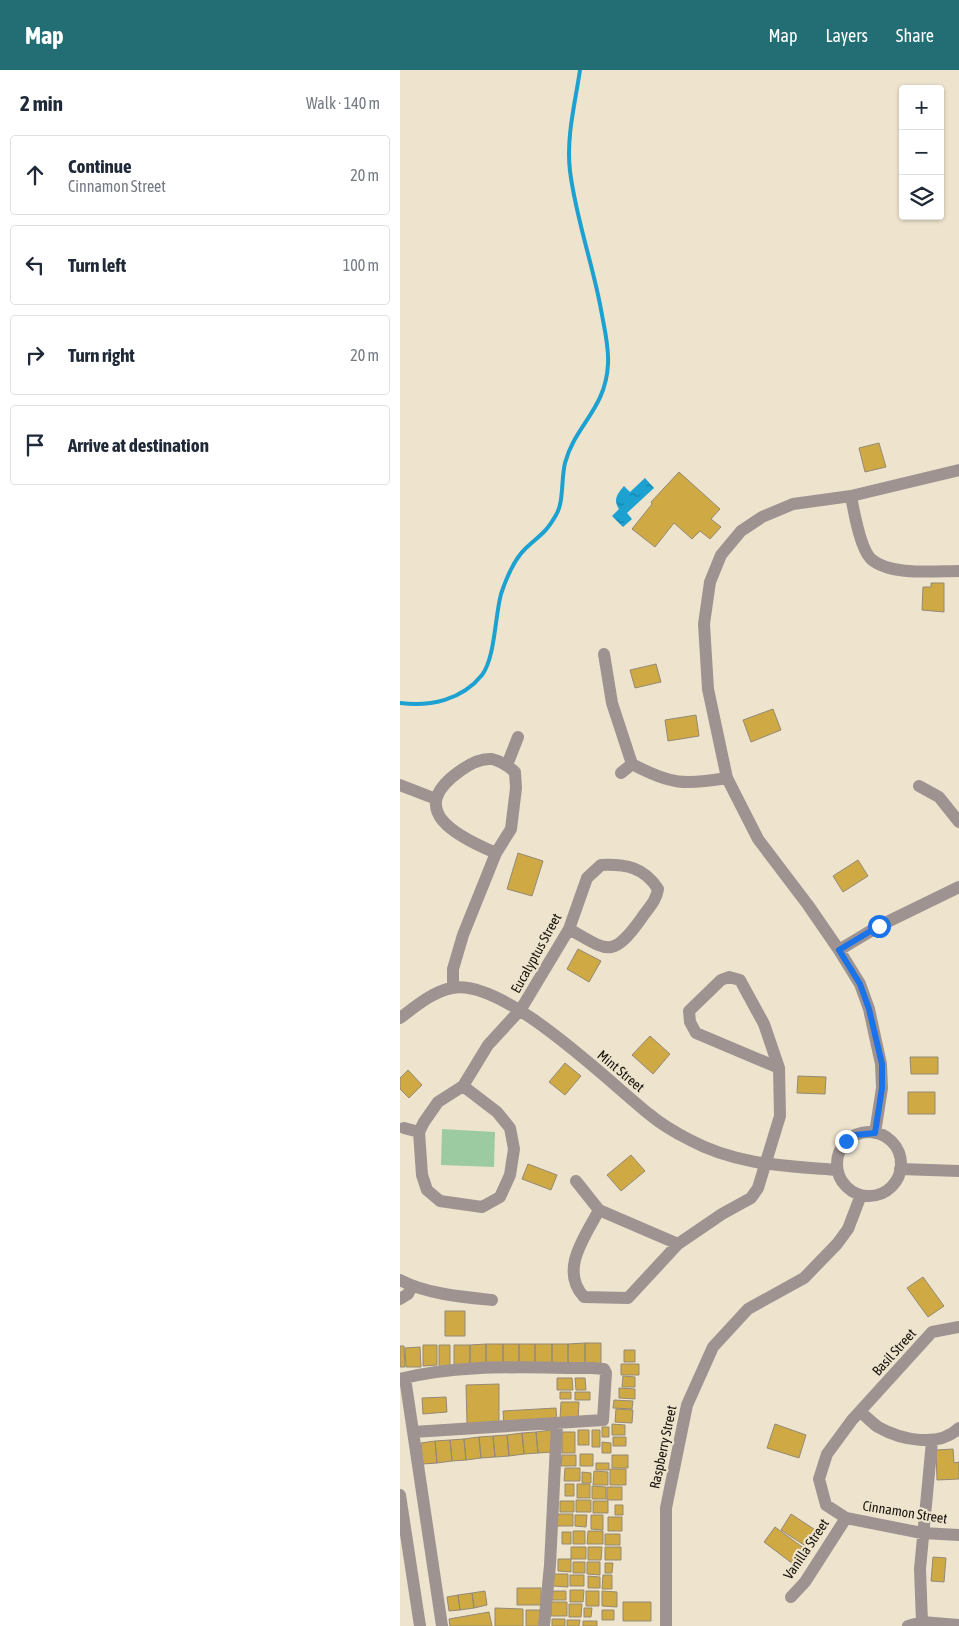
<!DOCTYPE html>
<html lang="en">
<head>
<meta charset="utf-8">
<style>
  body { margin:0; font-family:"Asap Condensed",sans-serif; background:#f6f6f7; color:#1f2937 }
  .controls { position:absolute; right:15px; top:15px; display:grid; overflow:hidden; border-radius:5px; box-shadow:0 1px 4px #0004 }
  .controls button { width:45px; height:45px; display:grid; place-items:center; padding:0; border:0; border-bottom:1px solid #e0e1e3; background:#fff; color:#1f2937; font:25px sans-serif }
  .stop { position:absolute; width:15px; height:15px; margin:-11px; border:4px solid #1a73e8; border-radius:50%; background:#fff }
  .stop.end { background:#1a73e8; border-color:#fff; box-shadow:0 1px 5px #0008 }
  .list { margin:0; padding:0; list-style:none }
  h2 { display:flex; justify-content:space-between; align-items:center; height:65px; margin:0; padding:0 20px; font-size:21px }
  h2 small { font-size:16px; font-weight:400; color:#747a83 }
  .list li { display:grid; grid-template-columns:32px 1fr auto; gap:15px; align-items:center; box-sizing:border-box; height:80px; margin:0 10px 10px; padding:0 10px; border:1px solid #e0e1e3; border-radius:5px }
  .list b { display:block; font-size:19px; white-space:nowrap }
  .list p { margin:0; font-size:16px; white-space:nowrap; color:#747a83 }
  .list em { font-size:16px; font-style:normal; color:#747a83 }
  .icon { flex:none; width:28px; height:28px; fill:none; stroke:currentColor; stroke-width:2; stroke-linecap:round; stroke-linejoin:round }
  .map { position:relative; flex:none; width:559px; height:1556px; overflow:hidden }
  header { display:flex; align-items:center; gap:30px; box-sizing:border-box; height:70px; padding:0 25px; background:#236e74; color:#fff }
  header strong { font-size:24px }
  nav { display:flex; gap:28px; margin-inline-start:auto; font-size:18px }
  main { display:flex }
  aside { flex:1; background:#fff }
  .map>svg:first-child { display:block }
  .park { fill:#9dcba1 }
  .water { fill:url(#water-ripples) }
  .lines { fill:none; stroke-linecap:round; stroke-linejoin:round }
  .stream { stroke:#1ca1d1; stroke-width:4 }
  .building { fill:#cfa944; stroke:#938a76 }
  .minor { stroke:#9f9392; stroke-width:12 }
  .route { stroke:#1a73e8; stroke-width:6 }
  .labels { text-anchor:middle; stroke-width:4.5; stroke-linejoin:round; paint-order:stroke }
  .street-label { font-size:14px; fill:#18140c; stroke:#eee4ce }
</style>
</head>
<body>
<header>
<strong>Map</strong>
<nav><a>Map</a><a>Layers</a><a>Share</a></nav>
</header>
<main>
<aside>
<h2>2 min<small>Walk · 140 m</small></h2>
<ul class="list">
<li><svg class="icon" aria-label="ahead" viewBox="0 0 24 24"><path d="M12 20V5M6 11l6-6 6 6"/></svg><div><b>Continue</b><p>Cinnamon Street</p></div><em>20 m</em></li>
<li><svg class="icon" aria-label="left" viewBox="0 0 24 24"><path d="M17 20v-9H6M10 6l-5 5 5 5"/></svg><div><b>Turn left</b></div><em>100 m</em></li>
<li><svg class="icon" aria-label="right" viewBox="0 0 24 24"><path d="M7 20v-9h11M14 6l5 5-5 5"/></svg><div><b>Turn right</b></div><em>20 m</em></li>
<li><svg class="icon" aria-label="arrive" viewBox="0 0 24 24"><path d="M6 21V4h12l-3 4 3 4H6"/></svg><div><b>Arrive at destination</b></div></li>
</ul>
</aside>
<div class="map">
<svg width="559" height="1556" viewBox="0 0 559 1556">
  <defs>
    <pattern id="water-ripples" width="26" height="14" patternUnits="userSpaceOnUse" patternTransform="scale(1.25)"><rect width="26" height="14" fill="#1ca1d1"/><path d="M2 4q2-2 4 0t4 0M15 11q2-2 4 0t4 0" fill="none" stroke="#1882a8"/></pattern>
  </defs>
  <rect width="100%" height="100%" fill="#eee4ce"/>
  <path class="park" d="M42,1059L95,1062L94,1097L41,1095Z"/>
  <path class="water" d="M245,408L254,418L227,443L232,449L223,457L212,446L219,439C213,430 217,424 224,416L230,422Z"/>
  <g class="lines">
    <path class="stream" d="M0,633C30,637 62,630 82,605C95,588 95,546 101,524C106,509 114,489 126,478C141,464 145,464 156,445C164,432 161,409 165,393C175,355 206,339 208,294C209,278 205,261 202,245C194,197 176,150 170,101C166,67 175,34 180,0"/>
  </g>
  <path class="building" d="M479,373L486,397L465,402L459,378Z
    M279,402L320,439L311,449L321,457L310,469L300,461L292,469L274,453L255,477L232,459L252,434L251,432Z
    M531,513H544V542L522,540L523,517H531Z
    M256,594L261,612L235,618L230,600Z
    M373,639L381,660L351,672L343,650Z
    M296,645L299,666L268,671L265,650Z
    M118,783L143,791L132,826L107,819Z
    M458,790L468,806L443,822L433,806Z
    M178,879L201,891L189,912L167,899Z
    M250,966L270,984L253,1004L232,985Z
    M510,987H538V1004H511Z
    M165,993L181,1006L165,1025L149,1012Z
    M8,1000L22,1015L9,1028L0,1019V1008Z
    M398,1006L426,1007L425,1024L397,1023Z
    M508,1022H535V1044H508Z
    M231,1085L245,1101L221,1121L207,1105Z
    M128,1094L157,1105L151,1120L122,1109Z
    M523,1207L544,1236L528,1247L507,1218Z
    M45,1241H65V1266H45Z
    M185,1273H201V1296H185Z
    M185,1273V1296L168,1297V1274Z
    M86,1274H103V1297H86Z
    M86,1274V1297H70V1275Z
    M103,1274H119V1297H103Z
    M119,1274H135V1297H119Z
    M135,1274H152V1297H135Z
    M152,1274H168V1297H152Z
    M23,1275H37V1295L23,1296Z
    M39,1275H50V1298L39,1297Z
    M54,1275H70V1297H54Z
    M0,1276H4L5,1297H0Z
    M20,1277L21,1297H6L5,1278Z
    M224,1280H235V1292H224Z
    M221,1294H239V1305H221Z
    M223,1306L235,1307V1317H222Z
    M157,1308H172L173,1320H157Z
    M175,1308H185L186,1320H176Z
    M99,1314V1353L67,1354L66,1315Z
    M219,1318L235,1319V1329L219,1328Z
    M160,1322H171V1329H160Z
    M175,1322H190V1330H175Z
    M46,1327L47,1342L23,1344L22,1328Z
    M214,1330L233,1331L232,1339L213,1338Z
    M161,1332H179L178,1349H160Z
    M156,1338L157,1354L104,1357L103,1341Z
    M216,1339L233,1340L232,1353L215,1352Z
    M212,1354L225,1355V1365H212Z
    M375,1354L406,1365L399,1388L367,1378Z
    M202,1357H209V1367H202Z
    M151,1360L153,1382L138,1383L136,1362Z
    M178,1360H189V1375H178Z
    M192,1360H200V1377H192Z
    M136,1362L138,1383L124,1384L122,1363Z
    M162,1362H175V1383H162Z
    M122,1363L124,1384L109,1386L107,1365Z
    M107,1365L109,1386L95,1387L93,1366Z
    M93,1366L95,1387L81,1388L79,1367Z
    M79,1367L81,1388L66,1390L64,1369Z
    M213,1367H226V1376H213Z
    M64,1369L66,1390L52,1391L50,1370Z
    M50,1370L52,1391L37,1393L35,1371Z
    M35,1371L37,1393L23,1394L21,1373Z
    M202,1372L211,1373V1383H202Z
    M553,1379L554,1393L559,1392V1409L537,1410L536,1380Z
    M180,1384H193V1396H180Z
    M162,1385H176V1396H161Z
    M212,1385H228V1398H212Z
    M196,1393H209V1400H196Z
    M165,1398H180V1411H164Z
    M210,1399H226V1415H210Z
    M194,1401L208,1402V1415H193Z
    M182,1402L191,1403V1413H182Z
    M165,1414H174V1426H165Z
    M177,1414H190V1428H177Z
    M192,1416L206,1417V1429H192Z
    M207,1417H222V1430H207Z
    M176,1430H191V1442H176Z
    M160,1431H174V1442H160Z
    M193,1431H208V1443H193Z
    M215,1435H223V1445H215Z
    M157,1444H173V1456H157Z
    M391,1444L417,1461L407,1477L381,1460Z
    M175,1445H187L186,1457L175,1456Z
    M191,1445H203V1460L191,1459Z
    M208,1447H222V1461H208Z
    M375,1457L405,1479L393,1494L364,1472Z
    M173,1461H185V1474H173Z
    M188,1461H203V1474H187Z
    M162,1462H171V1474H162Z
    M205,1464H220V1475H205Z
    M171,1477H186V1489H171Z
    M188,1477H202L201,1490H188Z
    M205,1477H221V1490H205Z
    M533,1487L546,1488L544,1512L531,1511Z
    M158,1489H171V1502L158,1501Z
    M173,1492H185V1503H173Z
    M187,1492H200V1505L187,1504Z
    M205,1493H213L212,1503H205Z
    M153,1504H168V1517L153,1516Z
    M170,1505H184V1516H170Z
    M203,1505H212V1519H202Z
    M188,1506L200,1507V1518H188Z
    M117,1518H141V1535H117Z
    M170,1520H184L183,1532H170Z
    M85,1521L87,1535L74,1538L72,1523Z
    M153,1521H166V1530H152Z
    M186,1521H199V1536H186Z
    M202,1521L217,1522V1537L202,1536Z
    M72,1523L74,1538L60,1540L58,1525Z
    M58,1525L60,1540L49,1541L47,1527Z
    M151,1532H167V1546H151Z
    M223,1532H251V1551H223Z
    M169,1534H182L181,1547H169Z
    M95,1538L123,1539V1556H95Z
    M184,1538H192L191,1547H184Z
    M126,1540H140V1556H126Z
    M202,1540H214V1550H202Z
    M89,1542L92,1556H50L49,1549Z
    M152,1549H165V1556H152Z
    M167,1550H180L179,1556H167Z
    M183,1551H197V1556H183Z"/>
  <g class="lines">
    <path class="minor" d="M451,426C454,442 460,478 471,489C490,506 535,501 559,501
      M204,584L212,633L232,694C271,715 285,715 327,708
      M107,695L118,667
      M221,703L232,694
      M0,715L36,729
      M519,716L539,727L559,752
      M169,859C208,881 212,889 241,849C248,838 256,832 258,819
      M439,880L479,856L559,817
      M329,907L340,910L364,954L379,998L296,963L290,952L289,941L321,910Z
      M53,918V899L63,865L96,783L111,759L116,718L115,702C108,696 101,691 92,689C81,688 68,695 60,701C4,740 58,767 96,783
      M0,948C16,936 32,922 52,918C103,907 209,1012 249,1044C261,1054 276,1063 290,1070C336,1095 386,1096 437,1100
      M63,1016L97,1042L110,1058L114,1079L110,1105L100,1127L82,1137L40,1131L27,1120L22,1105L19,1062L24,1052L38,1032Z
      M63,1016L88,975L121,939L169,859L187,808L201,795C226,794 244,797 258,819
      M4,1058L19,1062
      M437 1094a32 32 0 1 1 64 0a32 32 0 1 1-64 0Z
      M475,1063L482,1018L481,994L469,939L460,914L439,880L408,835L358,769L327,708L308,619L304,554L310,512L321,485L341,461L362,447L393,434L451,426L559,400
      M500,1099L559,1101
      M176,1111L199,1140L278,1174L322,1144L351,1128L358,1118L380,1046L379,998
      M199,1140C185,1167 159,1200 184,1227L228,1228L278,1174
      M0,1210C27,1224 62,1227 92,1230
      M0,1229L8,1224L12,1216
      M559,1257L532,1262L452,1350L427,1384L419,1409L426,1435L446,1448L522,1463L559,1465
      M5,1308L42,1556
      M0,1309C61,1293 129,1298 192,1298L204,1299L206,1303L203,1350L13,1362
      M460,1342C466,1346 472,1353 478,1357C501,1370 539,1378 559,1358
      M0,1425L20,1556
      M391,1527L405,1512L446,1448
      M522,1552L520,1499L532,1371
      M144,1556L150,1495L157,1354
      M266,1556V1438L287,1335L313,1277L348,1239L404,1208L437,1174L448,1159L461,1125
      M508,1556L522,1552L559,1555"/>
  </g>
  <g class="lines">
    <path class="route" d="M446,1071L455,1065L475,1063L482,1018V994L469,939L460,914L439,880L479,856"/>
  </g>
  <g class="labels">
    <g class="street-label">
      <text transform="translate(136 883) rotate(-61)" y="5">Eucalyptus Street</text>
      <text transform="translate(221 1001) rotate(40)" y="5">Mint Street</text>
      <text transform="translate(494 1282) rotate(-48)" y="5">Basil Street</text>
      <text transform="translate(263 1377) rotate(-78)" y="5">Raspberry Street</text>
      <text transform="translate(505 1442) rotate(9)" y="5">Cinnamon Street</text>
      <text transform="translate(406 1479) rotate(-56)" y="5">Vanilla Street</text>
    </g>
  </g>
</svg>
<div class="controls">
<button>+</button>
<button>−</button>
<button><svg class="icon" aria-label="layers" viewBox="0 0 24 24"><path d="M12 4l9 5-9 5-9-5zM3 14l9 5 9-5"/></svg></button>
</div>
<div class="stop" style="left:479px;top:856px"></div>
<div class="stop end" style="left:446px;top:1071px"></div>
</div>
</main>
</body>
</html>
